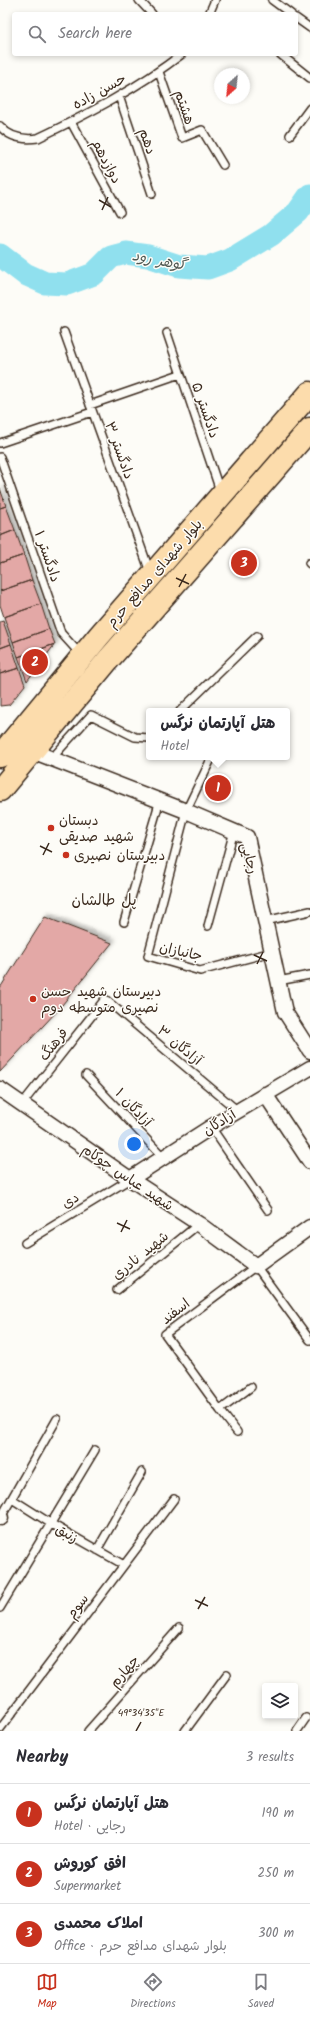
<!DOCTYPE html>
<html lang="en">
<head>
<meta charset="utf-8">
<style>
  body { margin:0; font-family:Kalam,"Playpen Sans Arabic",sans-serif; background:#f7f7f7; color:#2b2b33 }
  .controls { position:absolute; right:12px; bottom:12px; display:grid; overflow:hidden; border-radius:4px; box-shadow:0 2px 6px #0003 }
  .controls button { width:36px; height:36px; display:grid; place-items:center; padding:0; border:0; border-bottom:1px solid #e1e1e2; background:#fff; color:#2b2b33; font:20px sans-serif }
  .compass { position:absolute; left:214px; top:68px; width:36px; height:36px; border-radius:50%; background:#fff; box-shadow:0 2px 6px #0003; rotate:207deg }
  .you { position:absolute; left:134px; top:1144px; width:14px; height:14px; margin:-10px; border:3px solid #fff; border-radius:50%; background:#1a73e8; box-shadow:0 0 0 6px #1a73e833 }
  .badge { display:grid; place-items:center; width:26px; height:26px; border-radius:50%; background:#c8321e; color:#fff; font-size:13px; font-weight:700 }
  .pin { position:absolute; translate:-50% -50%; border:2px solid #fff; box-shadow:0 1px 4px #0006 }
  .popup { position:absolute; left:146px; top:708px; width:144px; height:52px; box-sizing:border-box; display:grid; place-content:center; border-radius:4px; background:#fff; filter:drop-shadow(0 1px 3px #0005); font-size:13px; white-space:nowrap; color:#7c7c81 }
  .popup b { font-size:15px; color:#2b2b33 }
  .popup::after { content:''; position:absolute; left:50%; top:100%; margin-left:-8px; border:8px solid transparent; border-top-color:#fff }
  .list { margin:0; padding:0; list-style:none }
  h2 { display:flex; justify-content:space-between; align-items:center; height:52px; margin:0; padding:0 16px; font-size:17px }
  h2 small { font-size:13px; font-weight:400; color:#7c7c81 }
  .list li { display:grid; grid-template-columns:26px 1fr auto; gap:12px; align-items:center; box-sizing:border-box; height:60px; padding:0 16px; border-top:1px solid #e1e1e2 }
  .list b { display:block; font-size:15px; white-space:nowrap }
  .list p { margin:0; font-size:13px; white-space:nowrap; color:#7c7c81 }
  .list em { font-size:13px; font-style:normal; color:#7c7c81 }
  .icon { flex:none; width:22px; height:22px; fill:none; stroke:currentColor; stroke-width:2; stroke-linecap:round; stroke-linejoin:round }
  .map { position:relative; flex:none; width:310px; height:1731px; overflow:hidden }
  .search { position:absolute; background:#fff; box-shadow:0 2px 6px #0003; left:12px; right:12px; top:12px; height:44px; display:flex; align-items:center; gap:10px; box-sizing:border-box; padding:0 14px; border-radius:4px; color:#7c7c81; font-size:15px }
  .sheet { height:232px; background:#fff }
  nav { display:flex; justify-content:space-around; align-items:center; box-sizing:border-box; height:56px; border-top:1px solid #e1e1e2; background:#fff; font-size:11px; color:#7c7c81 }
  nav a { display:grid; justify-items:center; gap:2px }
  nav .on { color:#c8321e }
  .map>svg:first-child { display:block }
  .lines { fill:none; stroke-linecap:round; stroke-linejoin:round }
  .river { stroke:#90e0ee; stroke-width:23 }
  .building { fill:#e3a8a6; stroke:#3b2a1e; filter:url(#shadow) }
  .lane-casing { stroke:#3b2a1e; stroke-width:10 }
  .street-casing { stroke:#3b2a1e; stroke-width:17 }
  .primary-casing { stroke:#3b2a1e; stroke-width:25 }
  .lane { stroke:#fdfcf7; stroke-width:7 }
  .street { stroke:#fdfcf7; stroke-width:14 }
  .primary { stroke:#fcdcac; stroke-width:22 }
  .ticks { fill:none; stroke:#3b2a1e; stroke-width:1.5 }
  .poi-dot { fill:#c8321e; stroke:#fdfcf7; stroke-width:1.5 }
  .labels { text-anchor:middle; stroke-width:3; stroke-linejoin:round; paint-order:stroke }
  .street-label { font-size:14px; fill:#3b2a1e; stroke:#fdfcf7 }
  .poi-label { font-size:14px; fill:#3b2a1e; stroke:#fdfcf7; text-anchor:start }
  .water-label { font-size:15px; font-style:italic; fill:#505852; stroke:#fdfcf7 }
  .neighbourhood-label { font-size:15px; fill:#3b2a1e; stroke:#fdfcf7 }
  .ticks-label { font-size:10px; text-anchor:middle; fill:#3b2a1e; stroke:#fdfcf7; stroke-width:3; stroke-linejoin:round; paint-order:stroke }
</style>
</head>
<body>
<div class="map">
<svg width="310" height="1731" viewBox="0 0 310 1731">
  <defs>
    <filter id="shadow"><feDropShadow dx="3.5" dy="-3.5" stdDeviation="2" flood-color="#0004"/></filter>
  </defs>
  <rect width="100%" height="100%" fill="#fdfcf7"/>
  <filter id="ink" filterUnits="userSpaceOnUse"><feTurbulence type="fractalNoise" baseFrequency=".025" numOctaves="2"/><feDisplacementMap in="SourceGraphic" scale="8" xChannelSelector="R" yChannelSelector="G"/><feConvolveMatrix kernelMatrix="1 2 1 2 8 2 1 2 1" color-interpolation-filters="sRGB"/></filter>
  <g filter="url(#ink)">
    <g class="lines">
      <path class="river" d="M0,255L25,274L45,283L67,284L94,274L111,257L126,253L148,256L179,266L208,268L230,260L271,235L298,212L310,195"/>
    </g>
    <path class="building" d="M0,488L6,506L0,508Z
      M6,506L15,530L0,536V508Z
      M15,530L24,555L0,563V536Z
      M24,555L32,580L0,591V563Z
      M32,580L41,604L4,617L0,605V591Z
      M41,604L49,629L13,642L4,617Z
      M3,621L11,644L0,648V622Z
      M49,629L55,644L18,657L13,642Z
      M11,644L19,668L0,674V648Z
      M55,644L27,681L18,657Z
      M19,668L25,685L9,705L0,706V674Z
      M45,917L112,943L58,1010L0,1072V988Z"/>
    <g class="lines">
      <g class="lane-casing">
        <path id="lane" d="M139,0L152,14
          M272,0L291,14
          M209,14L215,0
          M296,18L310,28
          M280,54L310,78
          M159,72L182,138L202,130L223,165
          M119,96L152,194
          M71,122L120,212
          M0,126C10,138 24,140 38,138C88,114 138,88 182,54
          M290,135L310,108
          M64,332L150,572
          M167,333L220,491
          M90,405L180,374
          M0,443L92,412
          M0,457L61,633L81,655
          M309,563L310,564
          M180,711L257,636
          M212,757L186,811L148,956L200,971L272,952
          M52,758L91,715L135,737L149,738
          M265,921L310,911
          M124,922L160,800
          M208,926L234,831
          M278,981L310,975
          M86,1075L163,1157
          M22,1104L105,999L238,1111
          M211,1127L268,1210
          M25,1243L130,1179
          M117,1290L199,1224
          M220,1410L251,1387
          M237,1432L220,1410L165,1334L256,1266L310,1340
          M12,1499L50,1523L124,1565
          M0,1519L57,1419
          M97,1550L142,1472
          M0,1608L95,1450
          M0,1729L174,1499
          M88,1731L179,1628
          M185,1731L227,1674
          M297,1731L306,1718"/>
      </g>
      <g class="street-casing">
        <path id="street" d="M32,751L186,811L247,837L285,1012L310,1051
          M0,1089L130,1179L199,1224L256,1266L310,1227
          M265,1094L310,1162
          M130,1179L211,1127L310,1068
          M0,1517L1,1518"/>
      </g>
      <g class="primary-casing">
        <path id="primary" d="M0,756L99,636L310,393
          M0,790L108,660L310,429"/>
      </g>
      <use href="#lane" class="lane"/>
      <use href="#street" class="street"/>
      <use href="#primary" class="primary"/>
    </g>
  </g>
  <path class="ticks" d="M99,200L111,207M102,210L108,197M176,578L189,584M179,587L186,574M40,846L52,852M43,855L49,843M254,955L267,961M257,964L263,952M117,1223L130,1229M121,1232L127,1220M195,1600L208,1606M198,1609L205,1597M136,1731L141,1722"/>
  <g class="poi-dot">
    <circle cx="51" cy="828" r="4"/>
    <circle cx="66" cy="855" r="4"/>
    <circle cx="33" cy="999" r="4"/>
  </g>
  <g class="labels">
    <g class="street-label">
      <text transform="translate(99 91) rotate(-29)" y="5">حسن زاده</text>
      <text transform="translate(185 107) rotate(71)" y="5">هشتم</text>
      <text transform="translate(148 141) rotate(71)" y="5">دهم</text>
      <text transform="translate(107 161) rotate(62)" y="5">دوازدهم</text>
      <text transform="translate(206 410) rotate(71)" y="5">دادگستر ۵</text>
      <text transform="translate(120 450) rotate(70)" y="5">دادگستر ۳</text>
      <text transform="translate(48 556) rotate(71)" y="5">دادگستر ۱</text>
      <text transform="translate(154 573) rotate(-49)" y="5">بلوار شهدای مدافع حرم</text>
      <text transform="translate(250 858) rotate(75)" y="5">رجایی</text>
      <text transform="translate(181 951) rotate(13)" y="5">جانبازان</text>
      <text transform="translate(53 1044) rotate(-52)" y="5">فرهنگ</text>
      <text transform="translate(180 1045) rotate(40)" y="5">آزادگان ۳</text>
      <text transform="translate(134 1107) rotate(47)" y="5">آزادگان ۱</text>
      <text transform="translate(219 1122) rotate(-32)" y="5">آزادگان</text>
      <text transform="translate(128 1177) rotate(34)" y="5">شهید عباس چوکام</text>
      <text transform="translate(70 1200) rotate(-31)" y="5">دی</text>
      <text transform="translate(140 1255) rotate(-39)" y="5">شهید نادری</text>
      <text transform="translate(175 1311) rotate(-38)" y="5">اسفند</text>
      <text transform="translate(67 1533) rotate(30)" y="5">زنبق</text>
      <text transform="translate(77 1606) rotate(-53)" y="5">سوم</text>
      <text transform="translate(124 1671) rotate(-49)" y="5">چهارم</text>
    </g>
    <g class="poi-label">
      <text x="59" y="825">دبستان<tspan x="59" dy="16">شهید صدیقی</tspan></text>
      <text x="74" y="860">دبیرستان نصیری</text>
      <text x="41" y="996">دبیرستان شهید حسن<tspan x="41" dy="16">نصیری متوسطه دوم</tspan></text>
    </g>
    <g class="water-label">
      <text transform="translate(159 260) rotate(11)" y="5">گوهر رود</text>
    </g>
    <g class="neighbourhood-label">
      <text x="104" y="905">پل طالشان</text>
    </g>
  </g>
  <g class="ticks-label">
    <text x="141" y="1716">49°34'35"E</text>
  </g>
</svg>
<div class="controls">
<button><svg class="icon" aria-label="layers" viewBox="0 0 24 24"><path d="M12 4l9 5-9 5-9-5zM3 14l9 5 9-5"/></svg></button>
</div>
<svg class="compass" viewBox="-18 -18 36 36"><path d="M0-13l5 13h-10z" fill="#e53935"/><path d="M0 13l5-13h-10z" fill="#7c7c81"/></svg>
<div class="you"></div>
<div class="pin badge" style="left:218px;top:788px">1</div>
<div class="popup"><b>هتل آپارتمان نرگس</b>Hotel</div>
<div class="pin badge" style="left:35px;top:662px">2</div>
<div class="pin badge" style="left:244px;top:563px">3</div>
<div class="search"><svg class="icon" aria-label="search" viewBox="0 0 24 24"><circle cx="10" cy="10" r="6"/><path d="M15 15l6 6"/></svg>Search here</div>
</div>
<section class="sheet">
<h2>Nearby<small>3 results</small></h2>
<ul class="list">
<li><span class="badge">1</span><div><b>هتل آپارتمان نرگس</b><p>Hotel · رجایی</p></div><em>190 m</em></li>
<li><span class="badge">2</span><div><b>افق کوروش</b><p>Supermarket</p></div><em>250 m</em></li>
<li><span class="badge">3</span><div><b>املاک محمدی</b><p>Office · بلوار شهدای مدافع حرم</p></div><em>300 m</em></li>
</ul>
</section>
<nav>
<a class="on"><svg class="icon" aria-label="map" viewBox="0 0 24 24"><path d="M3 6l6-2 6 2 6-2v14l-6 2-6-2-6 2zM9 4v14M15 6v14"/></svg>Map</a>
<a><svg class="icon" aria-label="directions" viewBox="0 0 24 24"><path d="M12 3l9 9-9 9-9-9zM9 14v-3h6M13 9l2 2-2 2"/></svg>Directions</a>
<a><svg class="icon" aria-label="saved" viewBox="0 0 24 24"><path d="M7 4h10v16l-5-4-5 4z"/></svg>Saved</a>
</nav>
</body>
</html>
